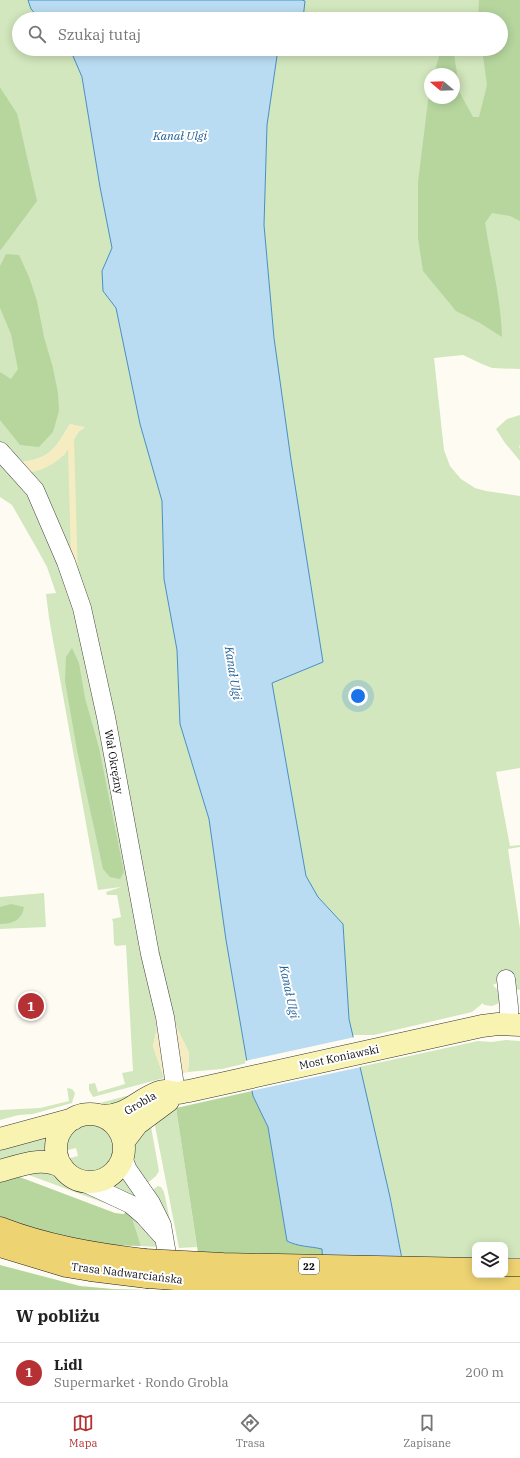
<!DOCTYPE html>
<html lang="pl">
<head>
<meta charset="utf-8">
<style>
  body { margin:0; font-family:"IBM Plex Serif",serif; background:#f6f6f6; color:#222 }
  .controls { position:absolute; right:12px; bottom:12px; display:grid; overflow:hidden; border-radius:8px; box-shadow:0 2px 10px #0003 }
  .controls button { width:36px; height:36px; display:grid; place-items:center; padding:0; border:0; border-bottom:1px solid #e0e0e0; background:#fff; color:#222; font:20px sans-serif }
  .compass { position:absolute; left:424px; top:68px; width:36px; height:36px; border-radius:50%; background:#fff; box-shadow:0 2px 10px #0003; rotate:289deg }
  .you { position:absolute; left:358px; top:696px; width:14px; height:14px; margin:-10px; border:3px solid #fff; border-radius:50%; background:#1a73e8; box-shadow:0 0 0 6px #1a73e833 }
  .badge { display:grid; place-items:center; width:26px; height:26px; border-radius:50%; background:#b63134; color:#fff; font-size:13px; font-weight:700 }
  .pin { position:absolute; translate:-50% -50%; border:2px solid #fff; box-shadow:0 1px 4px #0006 }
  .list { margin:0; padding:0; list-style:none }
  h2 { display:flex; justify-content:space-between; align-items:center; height:52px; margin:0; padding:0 16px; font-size:17px }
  h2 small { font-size:13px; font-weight:400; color:#767676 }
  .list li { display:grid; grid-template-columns:26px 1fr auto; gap:12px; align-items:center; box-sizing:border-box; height:60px; padding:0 16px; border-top:1px solid #e0e0e0 }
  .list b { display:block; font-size:15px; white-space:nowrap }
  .list p { margin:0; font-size:13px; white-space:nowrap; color:#767676 }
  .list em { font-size:13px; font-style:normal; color:#767676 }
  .icon { flex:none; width:22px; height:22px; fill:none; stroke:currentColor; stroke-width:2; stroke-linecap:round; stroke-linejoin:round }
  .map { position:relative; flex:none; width:520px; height:1290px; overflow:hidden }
  .search { position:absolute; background:#fff; box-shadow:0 2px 10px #0003; left:12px; right:12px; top:12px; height:44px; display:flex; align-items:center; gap:10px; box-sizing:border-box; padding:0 14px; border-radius:22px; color:#767676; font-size:15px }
  .sheet { height:112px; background:#fff }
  nav { display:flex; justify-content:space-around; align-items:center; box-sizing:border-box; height:56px; border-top:1px solid #e0e0e0; background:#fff; font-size:11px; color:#767676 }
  nav a { display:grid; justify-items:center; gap:2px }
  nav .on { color:#b63134 }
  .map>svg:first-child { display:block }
  .green { fill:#d2e7bd; fill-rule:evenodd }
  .forest { fill:#b6d69e }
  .sand { fill:#f6ecc2; fill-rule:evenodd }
  .water { fill:#badcf2; stroke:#468fc4 }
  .pier { fill:#fefcf2 }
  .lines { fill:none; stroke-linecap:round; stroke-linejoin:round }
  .minor-casing { stroke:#424242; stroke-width:19 }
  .secondary-casing { stroke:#313131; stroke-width:23 }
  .primary-casing { stroke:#202020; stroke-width:23 }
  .minor { stroke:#fff; stroke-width:18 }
  .secondary { stroke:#f9f3b2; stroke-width:22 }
  .primary { stroke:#eed372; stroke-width:22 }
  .primary-bridge-casing { stroke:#202020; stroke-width:23; stroke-linecap:butt }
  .primary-bridge { stroke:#eed372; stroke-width:22 }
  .labels { text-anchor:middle; stroke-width:4; stroke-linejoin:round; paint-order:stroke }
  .shield { fill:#fff; stroke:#575757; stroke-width:1 }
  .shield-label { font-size:10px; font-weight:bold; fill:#0f0f0f }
  .street-label { font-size:11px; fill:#0f0f0f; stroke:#fff }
  .water-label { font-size:12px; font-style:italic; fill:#216198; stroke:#fff }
</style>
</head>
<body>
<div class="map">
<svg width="520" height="1290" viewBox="0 0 520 1290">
  <rect width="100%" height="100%" fill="#fefcf2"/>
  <path class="green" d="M0,0H28L31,9L40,19H19V49H70L82,77L100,187L112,248L102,271L103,291L116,308L140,424L162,501L164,579L177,650L180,724L209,819L226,940L247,1063L222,1069L188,1072L189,1053L176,1026L162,984L81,585L29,472L64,455L79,431L84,428L70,424C56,447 51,459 21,462L0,443V251L10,236L17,113L0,87Z
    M302,0H520V369L492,368L482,364L463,355L434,358L444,450L450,466L461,479L475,488L486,491L520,496V768L496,772L510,846L520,845V847L508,849L520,929V990L513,988L511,976L493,985L500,993L502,1002L492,1006L484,1005L483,1003L472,1012L374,1035H352L349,1019L343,924L318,897L306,876L272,683L323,662L291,460L274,338L264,225L267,125L278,49H501V19H303L305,1ZM430,74H454V98H430Z
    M520,415V445L519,447L520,448V461L505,443L496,429L507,419Z
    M0,458L25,488L70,585L147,960L157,1028L153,1046L164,1078L93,1097L89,1090V1084L95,1083L98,1092L125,1084L122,1073L133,1071L126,945L116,946L114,944L113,922L112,919L121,917L117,895H107L106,892L121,887L98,890L49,618L46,594L56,593L47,567L36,547L12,505L0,497Z
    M44,893L46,927L0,929V897Z
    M506,1040L520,1041V1258H505V1245H475V1258L402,1257L390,1197L359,1067L478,1041L492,1042Z
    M67,1088L72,1089L75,1093L72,1103L33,1114L19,1115L0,1120V1110L40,1108L69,1101Z
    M126,1096L132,1097L107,1106L100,1103Z
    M176,1108L197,1247L179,1248L155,1126V1124L162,1117Z
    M150,1121L159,1171L156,1176L145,1185L131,1157L132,1147Z
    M84,1124C127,1121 121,1177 88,1173C78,1173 71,1167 66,1159L78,1156L76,1148L64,1151C64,1138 72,1129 84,1124Z
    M47,1135L45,1153L0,1163V1149Z
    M22,1170L55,1174L65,1182L75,1188L117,1204L118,1208L18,1171Z
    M123,1177L136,1193L132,1197L110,1188Z
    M158,1186L161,1187L164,1192L173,1235L151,1191Z
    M130,1211L155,1240L157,1247L141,1246Z"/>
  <path class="forest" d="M479,0H520V221L510,216L492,213L485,223C491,261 501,299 502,337L480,323L456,311L423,271L418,238V182L430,85V98H454V74H434L441,49L454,54L460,93L473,117H479L487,85L482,49H501V19H478Z
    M0,87L17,113L37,201L0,251Z
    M6,254L19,255L29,277L37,301L44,337L53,368L58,393L59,411L53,432L39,447L20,445L0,420V372L11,379L18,369L11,334L0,308V266Z
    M72,648L79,663L85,698L99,748L124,872L120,879L110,877L103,869L77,750L65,681L66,657Z
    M11,904L24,907C22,920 13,924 0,924V907Z
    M252,1091L253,1096L268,1127L287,1241C299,1247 309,1246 322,1249L323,1255L198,1253L176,1108Z
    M17,1176L115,1213L123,1214L130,1211L141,1246L102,1245L35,1230L0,1217V1181Z
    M0,1265L80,1286L113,1289L150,1290H0Z"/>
  <path class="sand" d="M70,424L85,427L79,431L74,439L78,578L162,984L176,1026L189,1053L188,1072L164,1078L153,1046L157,1028L147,960L70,585L21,462C51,459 56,447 70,424ZM68,449L71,557L30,472C43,471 61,461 68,449Z"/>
  <path class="water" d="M28,0H302L305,1L303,19H40L31,9Z
    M70,49H278L267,125L264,225L274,338L291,460L323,662L272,683L306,876L318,897L343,924L349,1019L390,1197L408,1290H324L322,1249C309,1246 299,1247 287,1241L268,1127L253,1096L252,1091L226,940L209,819L180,724L177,650L164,579L162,501L140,424L116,308L103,291L102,271L112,248L100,187L82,77Z"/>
  <path class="pier" d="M355,1037L361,1067L250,1091L245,1061Z"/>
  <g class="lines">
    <g class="minor-casing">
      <path id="minor" d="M0,451L35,490L66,562L82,608L106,717L150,954L165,1017L176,1093
        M506,979L509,1007V1024
        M123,1158L128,1170L151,1203L162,1225L173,1290
        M83,1182L130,1204L144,1216L161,1235"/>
    </g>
    <g class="secondary-casing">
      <path id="secondary" d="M56 1148a34 34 0 1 1 68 0a34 34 0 1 1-68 0Z
        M103,1116C128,1116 137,1100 159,1092C167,1089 170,1093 177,1093C181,1093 185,1091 189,1091L482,1026L498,1024L520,1025
        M0,1139L73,1119
        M124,1141L137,1124L168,1101
        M0,1171C21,1165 42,1156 62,1167"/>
    </g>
    <g class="primary-casing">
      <path id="primary" d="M0,1228C46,1246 95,1254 144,1260
        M0,1246L66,1266L90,1270L147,1277
        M505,1270H520"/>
    </g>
    <use href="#minor" class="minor"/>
    <use href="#secondary" class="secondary"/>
    <use href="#primary" class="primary"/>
    <g class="primary-bridge-casing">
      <path id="primary-bridge" d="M144,1260L223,1264L475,1269
        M147,1277L189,1280L520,1288"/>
    </g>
    <use href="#primary-bridge" class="primary-bridge"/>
  </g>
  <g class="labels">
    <rect class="shield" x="299" y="1258" width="20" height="16" rx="3"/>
    <g class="shield-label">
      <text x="309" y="1270">22</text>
    </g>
    <g class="street-label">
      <text transform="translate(114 762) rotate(80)" y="4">Wał Okrężny</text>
      <text transform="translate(339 1057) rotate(-12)" y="4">Most Koniawski</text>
      <text transform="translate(140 1103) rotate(-30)" y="4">Grobla</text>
      <text transform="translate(127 1273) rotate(7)" y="4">Trasa Nadwarciańska</text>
    </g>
    <g class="water-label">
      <text x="180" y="140">Kanał Ulgi</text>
      <text transform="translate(233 673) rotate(81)" y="4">Kanał Ulgi</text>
      <text transform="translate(289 992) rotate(78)" y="4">Kanał Ulgi</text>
    </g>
  </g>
</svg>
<div class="controls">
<button><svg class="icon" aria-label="layers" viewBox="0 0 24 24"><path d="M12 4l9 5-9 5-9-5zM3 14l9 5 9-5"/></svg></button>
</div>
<svg class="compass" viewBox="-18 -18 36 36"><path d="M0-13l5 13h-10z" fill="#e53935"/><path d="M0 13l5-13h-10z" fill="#767676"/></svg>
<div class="you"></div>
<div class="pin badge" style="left:31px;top:1006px">1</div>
<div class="search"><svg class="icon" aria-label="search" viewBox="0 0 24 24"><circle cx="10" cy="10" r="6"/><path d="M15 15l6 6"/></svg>Szukaj tutaj</div>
</div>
<section class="sheet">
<h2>W pobliżu<small></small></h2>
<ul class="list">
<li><span class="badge">1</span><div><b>Lidl</b><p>Supermarket · Rondo Grobla</p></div><em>200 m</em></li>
</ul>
</section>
<nav>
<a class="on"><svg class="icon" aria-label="map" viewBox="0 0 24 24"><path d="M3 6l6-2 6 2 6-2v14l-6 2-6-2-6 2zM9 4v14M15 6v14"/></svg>Mapa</a>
<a><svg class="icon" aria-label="directions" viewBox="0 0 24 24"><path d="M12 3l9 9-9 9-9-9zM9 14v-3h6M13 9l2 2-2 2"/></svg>Trasa</a>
<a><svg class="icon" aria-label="saved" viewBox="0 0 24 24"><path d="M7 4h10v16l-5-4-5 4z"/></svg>Zapisane</a>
</nav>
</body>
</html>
